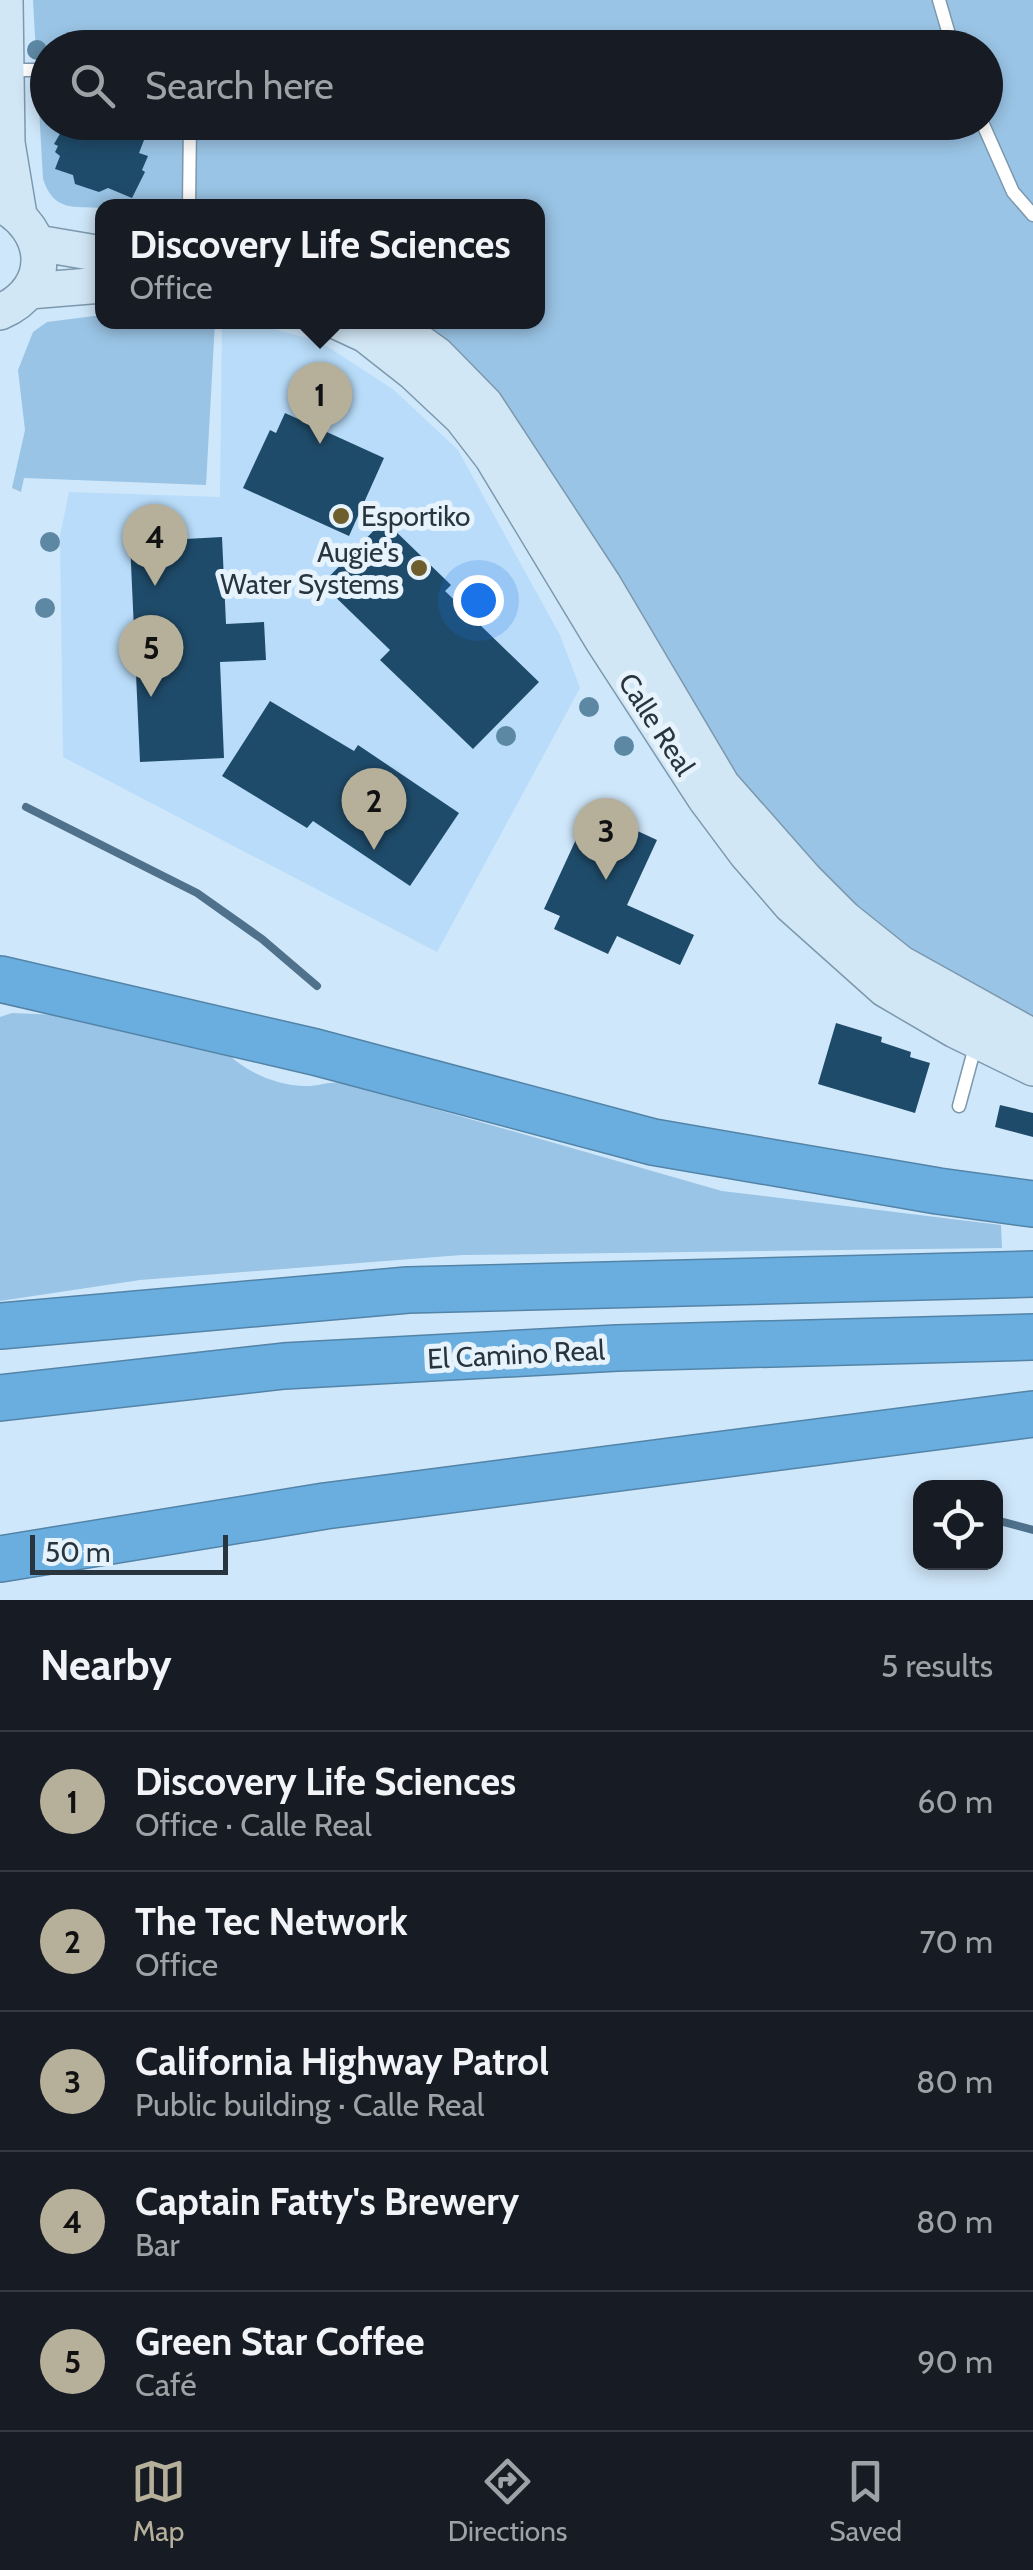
<!DOCTYPE html>
<html lang="en">
<head>
<meta charset="utf-8">
<style>
  body { margin:0; font-family:Cabin,sans-serif; background:#242831; color:#f1f3f6 }
  .controls { position:absolute; right:30px; bottom:30px; display:grid; overflow:hidden; border-radius:20px; box-shadow:0 5px 15px #0003 }
  .controls button { width:90px; height:90px; display:grid; place-items:center; padding:0; border:0; border-bottom:2px solid #363941; background:#171b24; color:#f1f3f6; font:50px sans-serif }
  .scale { position:absolute; left:30px; bottom:25px; width:198px; box-sizing:border-box; padding-left:10px; border:5px solid #29353e; border-top:0; font-size:28px; line-height:35px; white-space:nowrap; color:#29353e; -webkit-text-stroke:8px #e6f2fc; paint-order:stroke }
  .you { position:absolute; left:478px; top:600px; width:35px; height:35px; margin:-25px; border:8px solid #fff; border-radius:50%; background:#1a73e8; box-shadow:0 0 0 15px #1a73e833 }
  .badge { display:grid; place-items:center; width:65px; height:65px; border-radius:50%; background:#b6b09b; color:#111; font-size:32px; font-weight:700 }
  .pin { position:absolute; translate:-50% -82px; filter:drop-shadow(0 2px 5px #0008) }
  .pin::after { content:''; position:absolute; top:52px; width:35px; height:30px; background:inherit; clip-path:polygon(0 0,100% 0,50% 100%) }
  .popup { position:absolute; left:95px; top:199px; width:450px; height:130px; box-sizing:border-box; display:grid; place-content:center; border-radius:20px; background:#171b24; filter:drop-shadow(0 2px 8px #0005); font-size:32px; white-space:nowrap; color:#9ea1a6 }
  .popup b { font-size:38px; color:#f1f3f6 }
  .popup::after { content:''; position:absolute; left:50%; top:100%; margin-left:-20px; border:20px solid transparent; border-top-color:#171b24 }
  .list { margin:0; padding:0; list-style:none }
  h2 { display:flex; justify-content:space-between; align-items:center; height:130px; margin:0; padding:0 40px; font-size:42px }
  h2 small { font-size:32px; font-weight:400; color:#9ea1a6 }
  .list li { display:grid; grid-template-columns:65px 1fr auto; gap:30px; align-items:center; box-sizing:border-box; height:140px; padding:0 40px; border-top:2px solid #363941 }
  .list b { display:block; font-size:38px; white-space:nowrap }
  .list p { margin:0; font-size:32px; white-space:nowrap; color:#9ea1a6 }
  .list em { font-size:32px; font-style:normal; color:#9ea1a6 }
  .icon { flex:none; width:55px; height:55px; fill:none; stroke:currentColor; stroke-width:2; stroke-linecap:round; stroke-linejoin:round }
  .map { position:relative; flex:none; width:1033px; height:1600px; overflow:hidden }
  .search { position:absolute; background:#171b24; box-shadow:0 5px 15px #0003; left:30px; right:30px; top:30px; height:110px; display:flex; align-items:center; gap:25px; box-sizing:border-box; padding:0 35px; border-radius:55px; color:#9ea1a6; font-size:38px }
  .sheet { height:830px; background:#171b24 }
  nav { display:flex; justify-content:space-around; align-items:center; box-sizing:border-box; height:140px; border-top:2px solid #363941; background:#171b24; font-size:28px; color:#9ea1a6 }
  nav a { display:grid; justify-items:center; gap:5px }
  nav .on { color:#b6b09b }
  .map>svg:first-child { display:block }
  .built { fill:#b8dcf9 }
  .green { fill:#9ac4e5; fill-rule:evenodd }
  .lines { fill:none; stroke-linecap:round; stroke-linejoin:round }
  .stream { stroke:#4f718c; stroke-width:8 }
  .building { fill:#1f4b6a }
  .lane-casing { stroke:#7c98ad; stroke-width:15 }
  .secondary-casing { stroke:#7c98ad; stroke-width:38 }
  .highway-casing { stroke:#5384a7; stroke-width:48 }
  .lane { stroke:#fff; stroke-width:12 }
  .secondary { stroke:#d2e7f6; stroke-width:35 }
  .highway { stroke:#6aaee0; stroke-width:45 }
  .tree { fill:#5d88a3 }
  .poi-dot { fill:#6e5e2c; stroke:#e6f2fc; stroke-width:4 }
  .labels { text-anchor:middle; stroke-width:10; stroke-linejoin:round; paint-order:stroke }
  .poi-label { font-size:28px; fill:#29353e; stroke:#e6f2fc; text-anchor:start }
  .street-label { font-size:28px; fill:#29353e; stroke:#e6f2fc }
</style>
</head>
<body>
<div class="map">
<svg width="1033" height="1600" viewBox="0 0 1033 1600">
  <rect width="100%" height="100%" fill="#cfe7fa"/>
  <path class="built" d="M222,322H247L319,341L394,390L458,450L560,635L580,688L437,952L63,757L60,536L69,492L220,497Z"/>
  <path class="green" d="M33,0H1033V1022L933,967L835,892L739,780L419,322H538V206L102,208C73,206 54,212 43,179ZM48,48H986V122H48Z
    M102,315V322H215L206,485L24,478L21,492L12,488L25,430L18,370L33,332L47,322Z
    M12,1013L60,1015L229,1055C248,1073 277,1085 303,1086C317,1087 329,1081 344,1083L722,1191L1001,1225L1002,1248L462,1255L140,1280L0,1301V1017Z"/>
  <g class="lines">
    <path class="stream" d="M26,807L197,893L262,939L317,986
      M996,1520L1033,1530"/>
  </g>
  <path class="building" d="M67,122H137L133,130L142,133L140,138L144,140L139,153L148,156L142,170L145,172L132,198L108,188L99,192L75,184L73,175L55,169L60,156L55,152L58,146L54,144Z
    M285,413L384,458L349,536L243,488L270,430L276,433Z
    M384,520L451,585L445,591L539,682L473,749L380,660L390,650L322,584Z
    M222,537L226,624L264,622L266,660L220,662L224,758L140,762L130,542Z
    M270,701L354,751L358,745L459,813L410,886L313,821L307,828L222,776Z
    M590,809L657,840L627,905L694,935L680,965L617,936L608,954L554,929L560,916L544,909Z
    M836,1023L882,1037L881,1042L911,1052L910,1057L930,1063L915,1113L818,1084Z
    M1000,1105L1033,1113V1137L995,1127Z"/>
  <g class="lines">
    <g class="lane-casing">
      <path id="lane" d="M939,0L953,48
        M8,70H48
        M982,122L1013,192L1033,215
        M189,206L190,122
        M959,1106L976,1043"/>
    </g>
    <g class="secondary-casing">
      <path id="secondary" d="M5,0L7,143L19,215
        M0,204C50,229 54,289 0,312
        M37,243L102,254
        M29,291L102,285
        M338,322L366,335L413,372L462,418L492,457L603,641L705,798L746,853L791,905L885,989L955,1030L1033,1068
        M391,322L437,355L485,404L603,584L722,785L805,879L845,919L900,963L1033,1037"/>
    </g>
    <g class="highway-casing">
      <path id="highway" d="M0,979L315,1052L653,1142L938,1191L1033,1204
        M0,1326L408,1290L1033,1274
        M0,1398L284,1366L617,1348L1033,1337
        M0,1559L325,1506L1033,1414"/>
    </g>
    <use href="#lane" class="lane"/>
    <use href="#secondary" class="secondary"/>
    <use href="#highway" class="highway"/>
  </g>
  <g class="tree">
    <circle cx="37" cy="50" r="10"/>
    <circle cx="144" cy="525" r="10"/>
    <circle cx="50" cy="542" r="10"/>
    <circle cx="45" cy="608" r="10"/>
    <circle cx="589" cy="707" r="10"/>
    <circle cx="506" cy="736" r="10"/>
    <circle cx="624" cy="746" r="10"/>
  </g>
  <g class="poi-dot">
    <circle cx="341" cy="516" r="10"/>
    <circle cx="419" cy="568" r="10"/>
  </g>
  <g class="labels">
    <g class="poi-label">
      <text x="361" y="526">Esportiko</text>
      <text x="399" y="562" text-anchor="end">Augie's<tspan x="399" dy="32">Water Systems</tspan></text>
    </g>
    <g class="street-label">
      <text transform="translate(657 724) rotate(57)" y="10">Calle Real</text>
      <text transform="translate(516 1354) rotate(-3)" y="10">El Camino Real</text>
    </g>
  </g>
</svg>
<div class="controls">
<button><svg class="icon" aria-label="locate" viewBox="0 0 24 24"><circle cx="12" cy="12" r="6"/><path d="M12 2v4M12 18v4M2 12h4M18 12h4"/></svg></button>
</div>
<div class="scale">50 m</div>
<div class="you"></div>
<div class="pin badge" style="left:320px;top:444px">1</div>
<div class="popup"><b>Discovery Life Sciences</b>Office</div>
<div class="pin badge" style="left:374px;top:850px">2</div>
<div class="pin badge" style="left:606px;top:880px">3</div>
<div class="pin badge" style="left:155px;top:586px">4</div>
<div class="pin badge" style="left:151px;top:697px">5</div>
<div class="search"><svg class="icon" aria-label="search" viewBox="0 0 24 24"><circle cx="10" cy="10" r="6"/><path d="M15 15l6 6"/></svg>Search here</div>
</div>
<section class="sheet">
<h2>Nearby<small>5 results</small></h2>
<ul class="list">
<li><span class="badge">1</span><div><b>Discovery Life Sciences</b><p>Office · Calle Real</p></div><em>60 m</em></li>
<li><span class="badge">2</span><div><b>The Tec Network</b><p>Office</p></div><em>70 m</em></li>
<li><span class="badge">3</span><div><b>California Highway Patrol</b><p>Public building · Calle Real</p></div><em>80 m</em></li>
<li><span class="badge">4</span><div><b>Captain Fatty's Brewery</b><p>Bar</p></div><em>80 m</em></li>
<li><span class="badge">5</span><div><b>Green Star Coffee</b><p>Café</p></div><em>90 m</em></li>
</ul>
</section>
<nav>
<a class="on"><svg class="icon" aria-label="map" viewBox="0 0 24 24"><path d="M3 6l6-2 6 2 6-2v14l-6 2-6-2-6 2zM9 4v14M15 6v14"/></svg>Map</a>
<a><svg class="icon" aria-label="directions" viewBox="0 0 24 24"><path d="M12 3l9 9-9 9-9-9zM9 14v-3h6M13 9l2 2-2 2"/></svg>Directions</a>
<a><svg class="icon" aria-label="saved" viewBox="0 0 24 24"><path d="M7 4h10v16l-5-4-5 4z"/></svg>Saved</a>
</nav>
</body>
</html>
